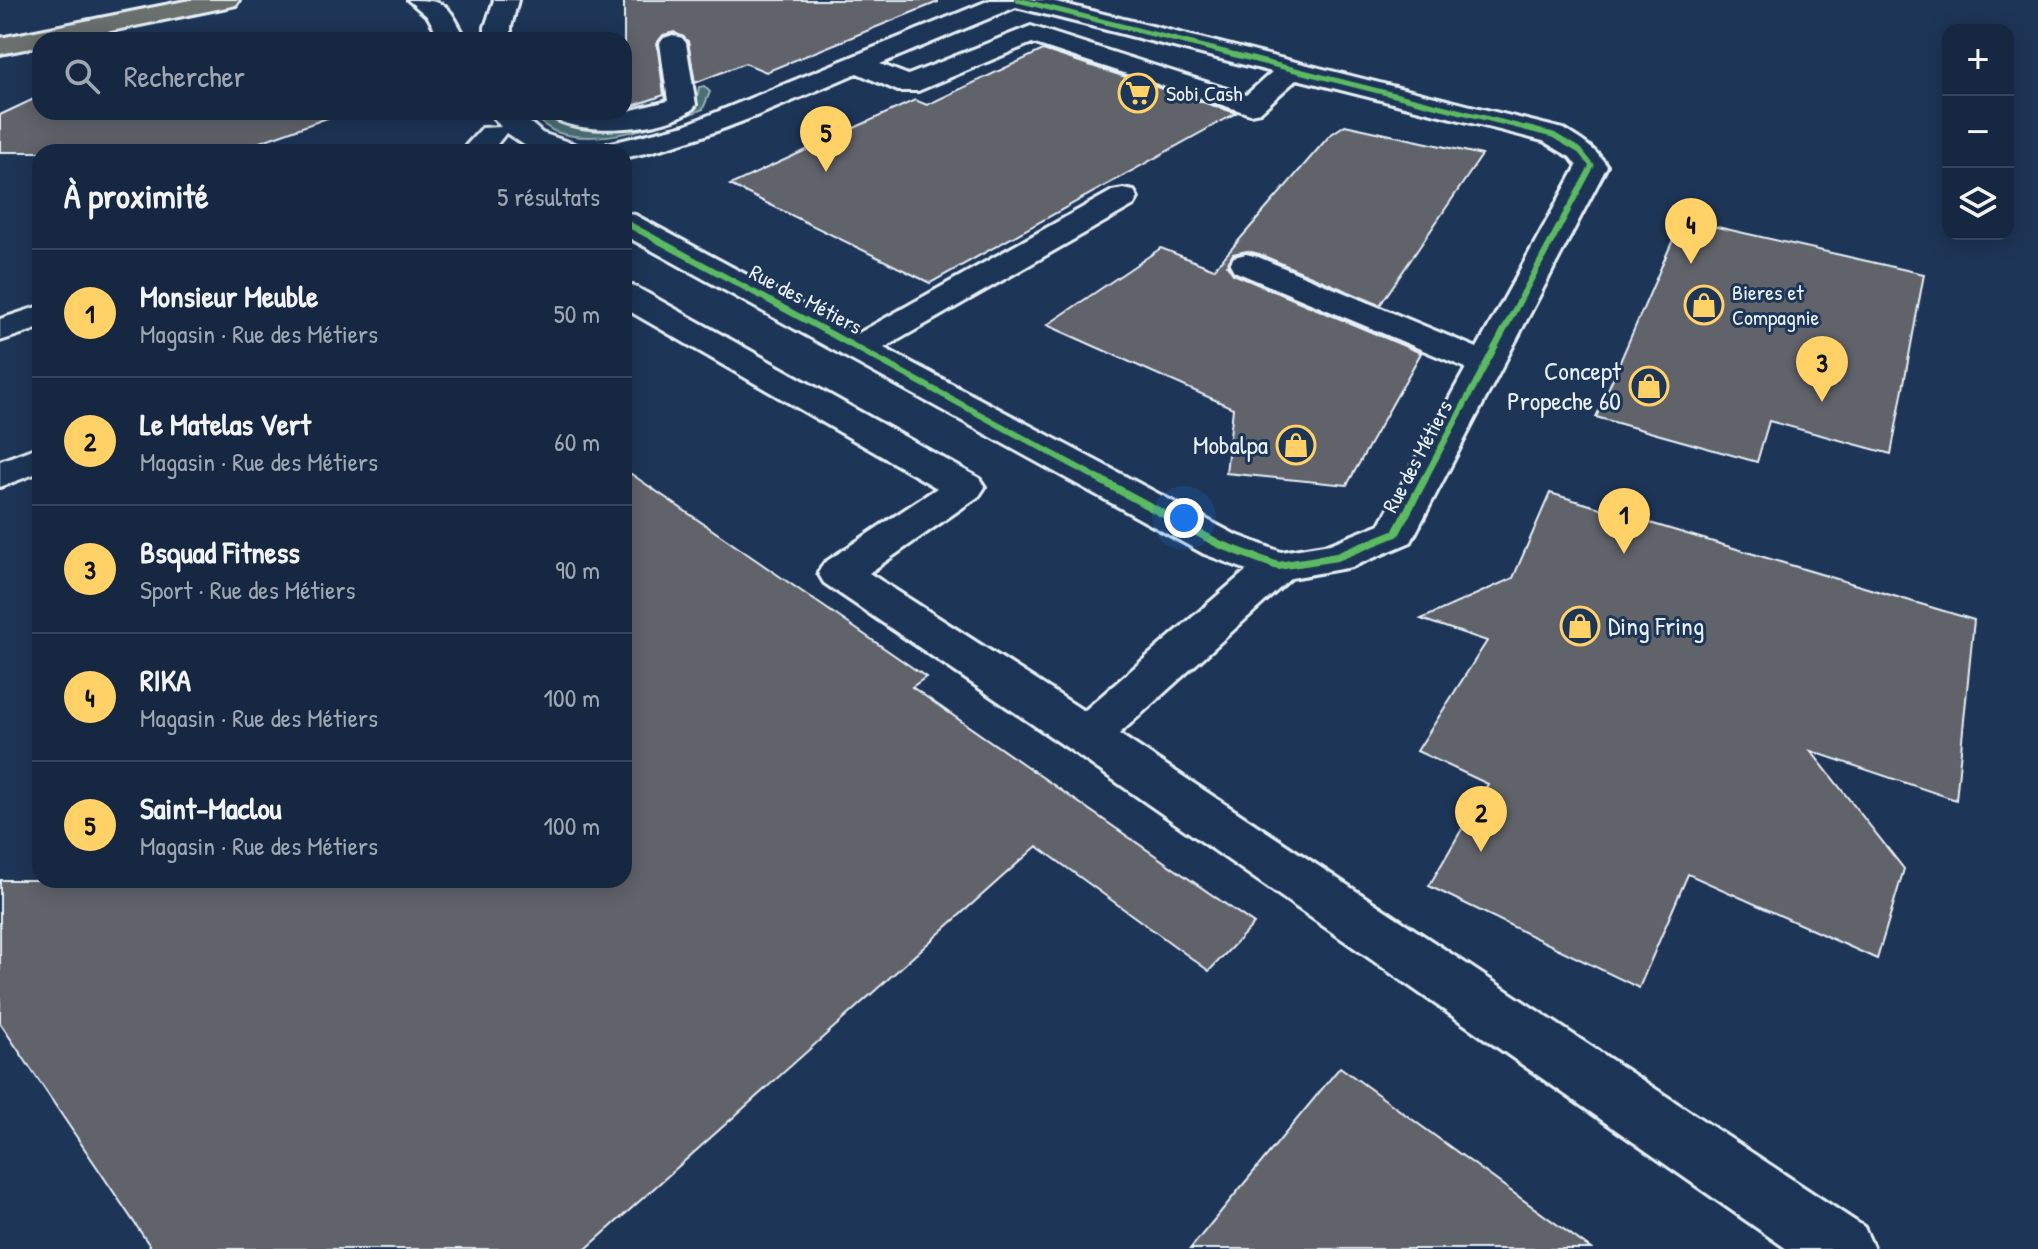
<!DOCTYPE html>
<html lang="fr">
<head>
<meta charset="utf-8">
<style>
  body { margin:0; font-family:"Patrick Hand",sans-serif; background:#1f3048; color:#f1f3f6 }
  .controls { position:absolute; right:24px; top:24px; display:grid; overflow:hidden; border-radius:16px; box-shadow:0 4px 20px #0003 }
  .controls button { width:72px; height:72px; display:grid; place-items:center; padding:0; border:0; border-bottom:2px solid #35445a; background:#162841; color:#f1f3f6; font:40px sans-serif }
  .you { position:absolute; left:1184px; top:518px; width:28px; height:28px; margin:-20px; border:6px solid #fff; border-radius:50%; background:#1a73e8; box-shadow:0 0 0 12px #1a73e833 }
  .badge { display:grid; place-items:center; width:52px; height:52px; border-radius:50%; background:#ffd166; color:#111; font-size:26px; font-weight:700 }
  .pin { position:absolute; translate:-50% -66px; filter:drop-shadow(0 2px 4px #0008) }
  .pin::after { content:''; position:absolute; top:42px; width:28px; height:24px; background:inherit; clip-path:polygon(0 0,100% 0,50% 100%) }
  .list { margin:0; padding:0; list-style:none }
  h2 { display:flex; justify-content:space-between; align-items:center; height:104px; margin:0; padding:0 32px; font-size:34px }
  h2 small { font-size:26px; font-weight:400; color:#9ea6b1 }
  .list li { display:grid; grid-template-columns:52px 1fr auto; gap:24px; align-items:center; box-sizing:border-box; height:128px; padding:0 32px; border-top:2px solid #35445a }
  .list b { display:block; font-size:30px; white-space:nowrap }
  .list p { margin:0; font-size:26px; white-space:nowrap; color:#9ea6b1 }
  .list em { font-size:26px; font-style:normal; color:#9ea6b1 }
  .icon { flex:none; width:44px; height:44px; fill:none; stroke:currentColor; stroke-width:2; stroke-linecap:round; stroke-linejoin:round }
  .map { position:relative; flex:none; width:2038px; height:1249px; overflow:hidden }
  .search { position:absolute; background:#162841; box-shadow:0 4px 20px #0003; left:32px; top:32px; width:600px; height:88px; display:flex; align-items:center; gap:20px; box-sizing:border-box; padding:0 28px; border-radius:24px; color:#9ea6b1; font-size:30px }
  .panel { position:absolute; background:#162841; box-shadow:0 4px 20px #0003; left:32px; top:144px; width:600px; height:744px; border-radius:24px }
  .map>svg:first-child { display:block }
  .green { fill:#4a7074; stroke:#99b0b6; stroke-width:2 }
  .building { fill:#61636b; stroke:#e8f1f8; stroke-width:2 }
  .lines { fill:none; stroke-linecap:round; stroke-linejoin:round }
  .minor-casing { stroke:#e8f1f8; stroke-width:6 }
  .major-casing { stroke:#e8f1f8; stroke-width:6 }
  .minor { fill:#1d3557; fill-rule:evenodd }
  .major { fill:#6a706d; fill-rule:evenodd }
  .cycleway-far2-casing { stroke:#1d3557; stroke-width:8 }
  .cycleway-far1-casing { stroke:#1d3557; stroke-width:10 }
  .cycleway-casing { stroke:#1d3557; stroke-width:13 }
  .cycleway-far2 { stroke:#5cba63; stroke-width:5 }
  .cycleway-far1 { stroke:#5cba63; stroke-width:6 }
  .cycleway { stroke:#5cba63; stroke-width:8 }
  .labels { text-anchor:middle; stroke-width:6; stroke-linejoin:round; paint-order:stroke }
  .far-poi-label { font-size:22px; fill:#e8f1f8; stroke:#1d3557; text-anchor:start }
  .far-street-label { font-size:22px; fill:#e8f1f8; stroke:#1d3557 }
  .poi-label { font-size:26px; fill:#e8f1f8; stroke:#1d3557; text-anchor:end }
</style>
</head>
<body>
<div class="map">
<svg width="2038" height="1249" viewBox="0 0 2038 1249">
  <rect width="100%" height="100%" fill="#1d3557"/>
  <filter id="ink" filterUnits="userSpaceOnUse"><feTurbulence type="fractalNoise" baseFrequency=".0125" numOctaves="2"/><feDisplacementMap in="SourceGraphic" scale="16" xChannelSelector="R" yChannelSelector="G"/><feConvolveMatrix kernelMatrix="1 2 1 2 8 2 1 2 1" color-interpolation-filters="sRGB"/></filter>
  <g filter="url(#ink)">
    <path class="green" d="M704,86L710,92L703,109C664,125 595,148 554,131C545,127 536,118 528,112H551L557,116L685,110L697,99L699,87Z"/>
    <path class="building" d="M624,0H938V2L766,72L745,63L695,83L688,41L674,32L663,35L657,43L664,95L624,109Z
      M1043,50L1236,113L930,283L730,185L915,100L927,105Z
      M40,96V112H344L232,152H0V115Z
      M1345,125L1482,155L1380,305L1259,254L1247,251L1233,254L1227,265L1233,274L1421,353L1347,485L1226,473L1233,408L1047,325L1161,248L1214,269L1330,135Z
      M1682,219L1924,274L1891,454L1769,421L1757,462L1596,417Z
      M624,469L926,677L912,687L1254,924L1209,971L1037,846L586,1249H152L0,1023V880H624Z
      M1550,493L1974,620L1956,800L1811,751L1904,869L1877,959L1688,874L1639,988L1429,886L1488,784L1417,751L1487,641L1421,619L1513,578Z
      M1340,1067L1591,1249H1190Z"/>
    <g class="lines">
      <g class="minor-casing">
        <path id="minor" d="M408,0C450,0 447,5 467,40H441L428,17Z
          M494,0H518L511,27V40H485V27Z
          M990,0H1048L1563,129C1581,140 1595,148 1607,166L1411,542L1352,567L1291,578L1119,734L1864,1227L1874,1249H1787L1069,749L824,583L818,573L824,563L937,488L624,308V284L636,287L979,478L985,487L979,496L869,573L1084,711L1247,570L1204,554L624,235V213L635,215L857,334L1112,191L1123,189L1134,191L1138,198L1134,205L884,348L1234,534L1281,552L1330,544L1380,524L1466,368L1234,271L1230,264L1234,257L1246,254L1258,257L1477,348L1577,166L1570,157L1543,141L1297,79L1260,112L1250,114L1032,43L918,91H898L857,73C780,106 706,141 624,158V152H594L599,146L685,125ZM1016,7L1272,72L1246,95L1031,26L908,75L880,64Z
          M673,35L682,38L686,43L696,105C678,131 566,139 548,112H624L668,101L660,43L664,38Z
          M489,112H518L542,133L580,146L585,152H535L506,133L491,152H460L482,128L501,127Z
          M40,306V328L0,341V319Z
          M40,446V472L0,487V461Z"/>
      </g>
      <g class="major-casing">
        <path id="major" d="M190,0H239L236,5L227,7L67,40H40V46L0,54V38Z"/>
      </g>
      <use href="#minor" class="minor"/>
      <use href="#major" class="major"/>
      <g class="cycleway-far2-casing">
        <path id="cycleway-far2" d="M1018,0L1553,135L1580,151L1592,166L1567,212"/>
      </g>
      <g class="cycleway-far1-casing">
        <path id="cycleway-far1" d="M624,222L1101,480
          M1424,480L1568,210"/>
      </g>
      <g class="cycleway-casing">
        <path id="cycleway" d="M1097,478L1219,544L1278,566L1337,557L1396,533L1425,478"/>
      </g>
      <use href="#cycleway-far2" class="cycleway-far2"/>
      <use href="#cycleway-far1" class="cycleway-far1"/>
      <use href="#cycleway" class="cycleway"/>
    </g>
  </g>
  <defs>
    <g id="supermarket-ring" transform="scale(2)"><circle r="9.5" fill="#1d3557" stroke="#ffd166" stroke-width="1.5"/><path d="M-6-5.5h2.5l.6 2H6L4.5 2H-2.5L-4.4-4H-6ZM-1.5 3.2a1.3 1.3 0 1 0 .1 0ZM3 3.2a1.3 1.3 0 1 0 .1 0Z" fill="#ffd166"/></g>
    <g id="shop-ring" transform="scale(2)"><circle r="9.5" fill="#1d3557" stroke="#ffd166" stroke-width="1.5"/><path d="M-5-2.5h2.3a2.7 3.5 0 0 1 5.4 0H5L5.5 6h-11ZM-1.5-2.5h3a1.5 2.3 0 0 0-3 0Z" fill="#ffd166"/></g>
  </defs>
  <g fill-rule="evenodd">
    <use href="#supermarket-ring" x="1138" y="93"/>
    <use href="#shop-ring" x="1704" y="305"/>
    <use href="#shop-ring" x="1649" y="386"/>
    <use href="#shop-ring" x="1296" y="445"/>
    <use href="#shop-ring" x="1580" y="626"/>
  </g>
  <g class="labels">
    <g class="far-poi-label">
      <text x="1166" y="101">Sobi Cash</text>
      <text x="1732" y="300">Bieres et<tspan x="1732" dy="25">Compagnie</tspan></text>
    </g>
    <g class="far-street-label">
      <text transform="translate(806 299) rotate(28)" y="8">Rue des Métiers</text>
      <text transform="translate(1417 456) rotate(-62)" y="8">Rue des Métiers</text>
    </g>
    <g class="poi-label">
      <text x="1621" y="380">Concept<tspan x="1621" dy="30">Propeche 60</tspan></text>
      <text x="1268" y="454">Mobalpa</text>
      <text x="1608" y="635" text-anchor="start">Ding Fring</text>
    </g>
  </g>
</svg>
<div class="controls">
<button>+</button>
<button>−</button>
<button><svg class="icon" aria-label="layers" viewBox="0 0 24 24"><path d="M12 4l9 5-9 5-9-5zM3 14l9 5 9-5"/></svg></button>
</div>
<div class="you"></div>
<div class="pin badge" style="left:1624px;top:554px">1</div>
<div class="pin badge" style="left:1481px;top:852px">2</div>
<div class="pin badge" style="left:1822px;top:402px">3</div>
<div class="pin badge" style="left:1691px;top:264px">4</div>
<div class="pin badge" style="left:826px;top:172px">5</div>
<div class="search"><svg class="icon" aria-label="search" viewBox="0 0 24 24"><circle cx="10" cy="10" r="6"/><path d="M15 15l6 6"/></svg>Rechercher</div>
<section class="panel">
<h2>À proximité<small>5 résultats</small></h2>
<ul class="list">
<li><span class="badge">1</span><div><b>Monsieur Meuble</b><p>Magasin · Rue des Métiers</p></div><em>50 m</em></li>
<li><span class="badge">2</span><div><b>Le Matelas Vert</b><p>Magasin · Rue des Métiers</p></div><em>60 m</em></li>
<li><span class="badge">3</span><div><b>Bsquad Fitness</b><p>Sport · Rue des Métiers</p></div><em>90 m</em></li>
<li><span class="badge">4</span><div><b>RIKA</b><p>Magasin · Rue des Métiers</p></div><em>100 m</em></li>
<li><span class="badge">5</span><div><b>Saint-Maclou</b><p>Magasin · Rue des Métiers</p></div><em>100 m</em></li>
</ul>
</section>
</div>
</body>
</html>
